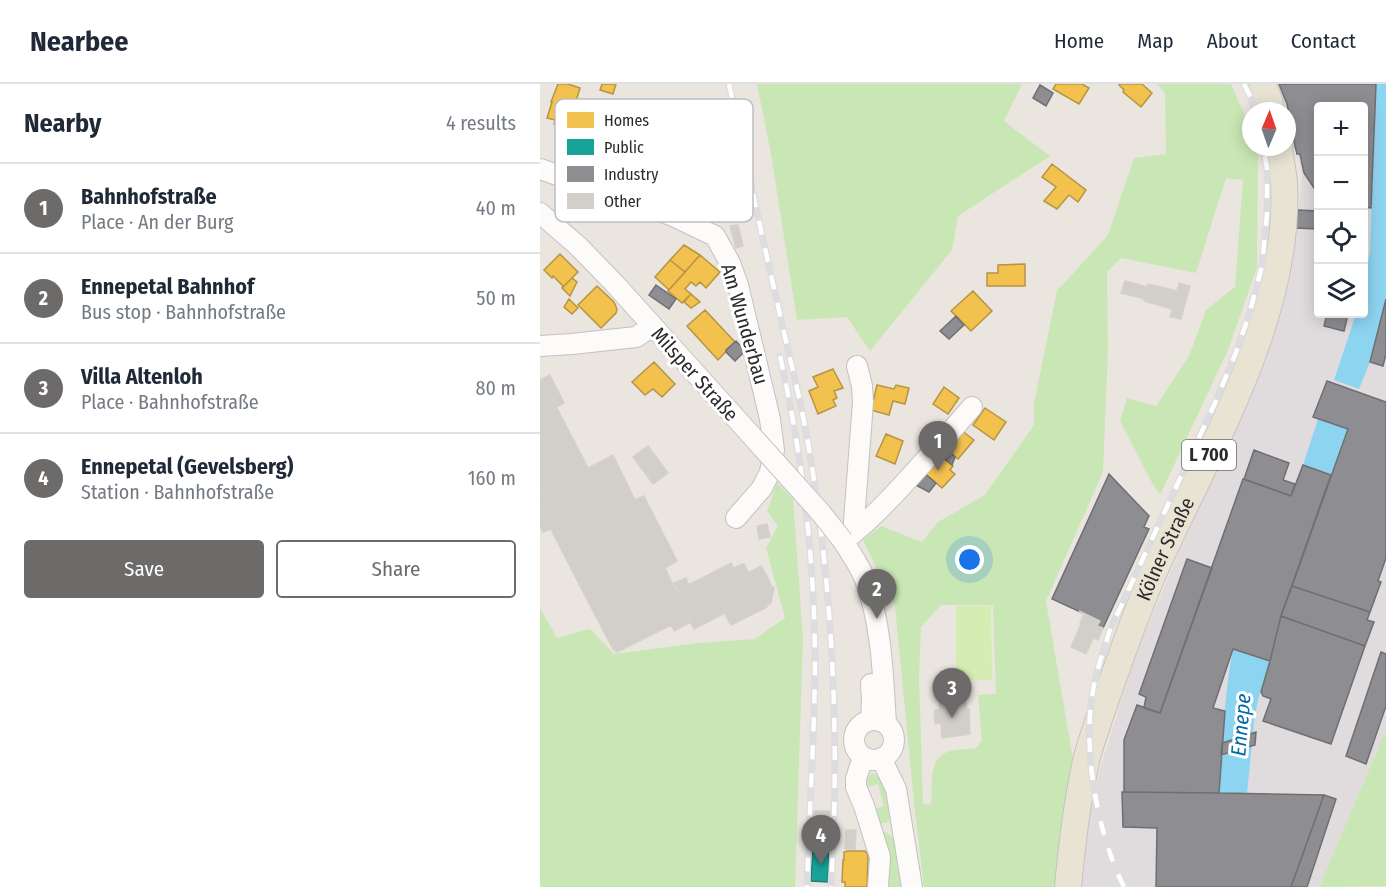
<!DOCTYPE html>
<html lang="en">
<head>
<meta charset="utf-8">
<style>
  body { margin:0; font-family:"Fira Sans Condensed",sans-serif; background:#f6f6f7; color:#1f2937 }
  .controls { position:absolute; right:18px; top:18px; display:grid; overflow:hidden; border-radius:6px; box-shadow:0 3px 15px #0003 }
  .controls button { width:54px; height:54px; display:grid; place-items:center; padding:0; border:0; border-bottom:2px solid #e0e1e3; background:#fff; color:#1f2937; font:30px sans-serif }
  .compass { position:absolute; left:702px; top:18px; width:54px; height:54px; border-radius:50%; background:#fff; box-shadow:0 3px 15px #0003; rotate:2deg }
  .you { position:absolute; left:430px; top:476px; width:21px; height:21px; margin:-15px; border:4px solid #fff; border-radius:50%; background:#1a73e8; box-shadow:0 0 0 9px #1a73e833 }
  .badge { display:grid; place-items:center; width:39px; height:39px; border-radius:50%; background:#6d6b69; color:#fff; font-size:20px; font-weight:700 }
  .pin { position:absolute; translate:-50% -50px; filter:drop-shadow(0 2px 3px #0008) }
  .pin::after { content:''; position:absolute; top:32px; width:21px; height:18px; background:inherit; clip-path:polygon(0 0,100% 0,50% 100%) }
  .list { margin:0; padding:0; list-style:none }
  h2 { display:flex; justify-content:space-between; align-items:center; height:78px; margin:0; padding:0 24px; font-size:26px }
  h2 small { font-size:20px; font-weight:400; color:#747a83 }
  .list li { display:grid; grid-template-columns:39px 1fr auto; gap:18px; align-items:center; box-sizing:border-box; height:90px; padding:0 24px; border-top:2px solid #e0e1e3 }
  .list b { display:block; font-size:22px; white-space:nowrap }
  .list p { margin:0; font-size:20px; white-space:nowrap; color:#747a83 }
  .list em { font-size:20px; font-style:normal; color:#747a83 }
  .actions { display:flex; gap:12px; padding:18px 24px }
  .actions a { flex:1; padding:14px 0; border:2px solid #6d6b69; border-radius:6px; text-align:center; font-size:21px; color:#6d6b69 }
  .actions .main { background:#6d6b69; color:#fff }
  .icon { flex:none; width:33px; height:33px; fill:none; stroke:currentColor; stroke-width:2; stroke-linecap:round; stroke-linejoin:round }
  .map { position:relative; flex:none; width:846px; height:803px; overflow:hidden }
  header { display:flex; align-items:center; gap:36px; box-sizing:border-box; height:84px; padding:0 30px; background:#fff; border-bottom:2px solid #e0e1e3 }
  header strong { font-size:28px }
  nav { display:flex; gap:33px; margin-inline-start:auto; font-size:21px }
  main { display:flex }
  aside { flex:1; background:#fff }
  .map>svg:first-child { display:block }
  .industrial { fill:#e0dcde; fill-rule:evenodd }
  .green { fill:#c9e7b5; fill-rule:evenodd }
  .pitch { fill:#d5ecb2 }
  .water { fill:#8dd4f0 }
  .homes { fill:#f2c14e; stroke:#b69443; stroke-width:1.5 }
  .public { fill:#17a398; stroke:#1d7f77; stroke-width:1.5 }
  .industry { fill:#8d8d92; stroke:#6f6f73; stroke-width:1.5 }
  .building { fill:#d2cfcb; stroke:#d4d1cb; stroke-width:1.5 }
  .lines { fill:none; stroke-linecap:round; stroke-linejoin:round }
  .minor-casing { stroke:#c3c1c1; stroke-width:22 }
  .major-casing { stroke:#c5c3c1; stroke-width:28 }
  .minor { stroke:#fcfbfa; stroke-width:20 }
  .major { stroke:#e8e3d2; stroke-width:26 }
  .rail-casing { stroke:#dddddf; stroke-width:7 }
  .rail { stroke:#fff; stroke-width:4.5; stroke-dasharray:14; stroke-linecap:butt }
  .minor-bridge-casing { stroke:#c3c1c1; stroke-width:22; stroke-linecap:butt }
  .minor-bridge { stroke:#fcfbfa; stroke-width:20 }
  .labels { text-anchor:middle; stroke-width:6; stroke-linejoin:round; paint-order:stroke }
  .shield { fill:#fff; stroke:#6a6a6a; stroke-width:1.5 }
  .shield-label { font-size:18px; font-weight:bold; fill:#2a2a2a }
  .street-label { font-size:20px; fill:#2a2a2a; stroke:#fff }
  .water-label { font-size:21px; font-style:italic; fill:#0269a6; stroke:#fff }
  .key { fill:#fff; stroke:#bfbfbf; stroke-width:1.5 }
  .key-label { font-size:16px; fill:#2a2a2a }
</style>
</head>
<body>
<header>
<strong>Nearbee</strong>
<nav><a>Home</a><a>Map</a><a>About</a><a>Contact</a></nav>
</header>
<main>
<aside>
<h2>Nearby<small>4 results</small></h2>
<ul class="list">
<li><span class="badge">1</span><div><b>Bahnhofstraße</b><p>Place · An der Burg</p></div><em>40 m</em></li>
<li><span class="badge">2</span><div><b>Ennepetal Bahnhof</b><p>Bus stop · Bahnhofstraße</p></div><em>50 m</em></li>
<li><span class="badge">3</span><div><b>Villa Altenloh</b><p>Place · Bahnhofstraße</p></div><em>80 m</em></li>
<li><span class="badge">4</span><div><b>Ennepetal (Gevelsberg)</b><p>Station · Bahnhofstraße</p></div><em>160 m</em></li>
</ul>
<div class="actions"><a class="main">Save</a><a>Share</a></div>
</aside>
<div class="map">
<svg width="846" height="803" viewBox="0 0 846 803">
  <rect width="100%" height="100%" fill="#eae5df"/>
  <path class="industrial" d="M737,0H846V646L779,803H540L546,748L560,685L597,566L727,266L748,191L757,140L762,90L747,37V27H744ZM778,22H824V230H778Z"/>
  <path class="green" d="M217,0H482L464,37L510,72L418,132L412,166L330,267L307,233L257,236L231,70Z
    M617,0H691L711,46V63H718L717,184L688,266L620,411L611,397L580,337L587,314L616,322L650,270L666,226L695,203L703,96L686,94L656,189L581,174L567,188L568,264L563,388L506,517L534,681L517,803H384L374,719L355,522L323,456L341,442L382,458L398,438L445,411L494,341V319L517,207L568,151L594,74L626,70L625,9ZM401,521H453L456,610L438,611L442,657L436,664C427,665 415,665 407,668C387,677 393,704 391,721L383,719L379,592L381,543Z
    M237,399L253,415L263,554L255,803H0V524L17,554L50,545L74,570L159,559L215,555L245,534L226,464L238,442L227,427Z
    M846,646V802L779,803Z
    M332,689C349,695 349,718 352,733L346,739H337L334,725L344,722L338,700L328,703L327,695Z
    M339,748H346L354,755L361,803H344Z"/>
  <path class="pitch" d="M416,522H451L452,596H416Z"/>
  <path class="water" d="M836,0H846V215L830,278L819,305L794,296L816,230H824V200L830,168Z
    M778,335L808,345L791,391L763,381Z
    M693,565L730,577L718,616L714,638L707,710L679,709C682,661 684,613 693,565Z"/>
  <path class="homes" d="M18,0H28L40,4L29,41L20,38L19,41L14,40L15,36L7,34L12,18H11Z
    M62,0H76L73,10L60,6Z
    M516,0H542L549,4L539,20L513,5Z
    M579,0H602L612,9L601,23L583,8L584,6L579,1Z
    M512,80L546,106L538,118L529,111L517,125L504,117L516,103L502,93Z
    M144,161L160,171L145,188L130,176Z
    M20,170L38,188L22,204L23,202L13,192L12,194L4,186Z
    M160,171L180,188L166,204L160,198L156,202L151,198L145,205L151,210L142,219L128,207Z
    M130,176L145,188L129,206L115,193Z
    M485,180V202H447V189H458V181Z
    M32,194L37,198L30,212L22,204Z
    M57,202L74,218L77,225L76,229L61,244L38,221Z
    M433,207L452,227L431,247L411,227Z
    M151,210L160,218L151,224L144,218Z
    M29,215L38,224L32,230L24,223Z
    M165,226L195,258L178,276L147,242Z
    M114,278L135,300L122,313L113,305L105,311L92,298Z
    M293,285L303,304L294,307L297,314L293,316L296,322L278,330L269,307L278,303L273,293Z
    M337,301L354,305L356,301L369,304L365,320L353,317L349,331L331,326Z
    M404,303L419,314L408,330L393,320Z
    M445,324L466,338L454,356L433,341Z
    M421,346L434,356L418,375L405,364Z
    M346,350L363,357L355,380L336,372Z
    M399,370L413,382L410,386L415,390L402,404L383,388Z
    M308,767H325L328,771L327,803H305V798H302L303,776H304V768Z"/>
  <path class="public" d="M273,762H289L288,798L271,797Z"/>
  <path class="industry" d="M739,0H836L831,124L824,123V22H778V108L774,104L764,89L760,70H757L755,62L747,20Z
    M500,1L513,9L506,22L493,14Z
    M758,126L778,127L777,145L756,144Z
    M116,201L136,215L129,225L109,211Z
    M846,215V270L843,282L830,278Z
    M787,230H808L804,247L784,242Z
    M416,232L424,241L409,255L400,247Z
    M196,257L205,267L195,277L186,268V266Z
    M787,297L846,318V474L838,497L841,498L830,528L752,502L808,345L773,333Z
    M406,365L415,373L412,381L400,371Z
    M714,366L749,379L743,396L755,400L751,412L704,395Z
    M763,381L791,391L741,532L730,577L693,565L673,624L685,627L679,709L584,708V656L597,621L620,629L703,395L751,412Z
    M384,389L396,399L389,408L374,400Z
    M569,390L609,432L604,443L609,445L563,544L557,542L560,537L512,515Z
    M647,475L672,484L620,629L604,624L606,613L599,610Z
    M752,502L830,528L827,536L834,538L825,562L741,532Z
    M741,532L825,562L791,660L723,637L731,615L723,612L721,608L730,577Z
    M841,568L846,570V622L826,680L806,672Z
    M716,648L715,661L681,671L682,659Z
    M582,708L679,709L784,711L751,803H616L617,744L583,743Z
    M784,711L796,715L767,803H751Z"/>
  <path class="building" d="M198,141L203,162L196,164L190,142Z
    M585,197L608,203L605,215L581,209Z
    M639,199L650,202L641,235L630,233L632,225L604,217L608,200L637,207Z
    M10,291L24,319L17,323L2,295Z
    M2,295L48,384L0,409V296Z
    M108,362L128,389L113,400L93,373Z
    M73,371L95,416L104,412L137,477L125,484L136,507L108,521L87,478L40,502L0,424V409Z
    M0,424L10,445L3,448L0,443Z
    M227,440L230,453L219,455L217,442Z
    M87,478L108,521L166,492L178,516L147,531L151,538L134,547L131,541L77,568L73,565L40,502Z
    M191,479L204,503L178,516L166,492Z
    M202,480H204L209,489L200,495L194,484Z
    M221,482L227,492L204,503L200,495L204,493V491Z
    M227,492L232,503L183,526L178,516Z
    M146,494L149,501L138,506L134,499Z
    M234,503L231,519L226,522L227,523L191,541L183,526Z
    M178,516L185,529L154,545L147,531Z
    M539,527L560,537L557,542L563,544L558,556L553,554L546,570L531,563L541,540L540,539L544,530Z
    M416,617V620L426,619L427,626L429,625L430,650L402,654L401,639L395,640L394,629L395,626H400L399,618Z
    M274,727H290L289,762H273Z
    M306,746H316L315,765H305Z"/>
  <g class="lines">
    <g class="minor-casing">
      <path id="minor" d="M0,85L131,131L175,152L190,179L198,201L230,335L234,366L230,388L222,404L196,434
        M0,129L38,162L74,199L211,351
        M0,262L32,260L96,253L113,242
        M313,450L323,318L322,302L317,282
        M331,636L332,615L331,600
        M314 656a20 20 0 1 1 40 0a20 20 0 1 1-40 0Z
        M346,640C343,592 342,543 326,498C321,483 311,470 303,457C324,442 343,422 361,403C385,377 409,350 432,323
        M324,673L320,682L316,695V703L324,722L340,773L338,803
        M341,674L356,705L372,803"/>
    </g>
    <g class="major-casing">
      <g id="major">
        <path d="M722,0L729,16L731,27"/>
        <path id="s1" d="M528,803C532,759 537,716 547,673C553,651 561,630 568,609C582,569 596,529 613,490C666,370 751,235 744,99C743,87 740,75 739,63"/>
      </g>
    </g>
    <use href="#minor" class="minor"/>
    <use href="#major" class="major"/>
    <g class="rail-casing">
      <path id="rail" d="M189,0C206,78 223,157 241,235C250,276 261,318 268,359C293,505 300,655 291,803
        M704,0L711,14L715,27
        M240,272C262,370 274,471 275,571C275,648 269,726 267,803
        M584,803C558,751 543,670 552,613C555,590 563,568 570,546L675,319L695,271L709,231L722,182L727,129V84L723,63"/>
    </g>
    <use href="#rail" class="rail"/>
    <g class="minor-bridge-casing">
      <path id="minor-bridge" d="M211,351L281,429L303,457"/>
    </g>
    <use href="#minor-bridge" class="minor-bridge"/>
  </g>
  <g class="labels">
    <rect class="shield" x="642" y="356" width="54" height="30" rx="4.5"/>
    <g class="shield-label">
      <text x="669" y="377">L 700</text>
    </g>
    <g class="street-label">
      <text transform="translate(205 240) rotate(74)" y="7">Am Wunderbau</text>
      <text transform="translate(155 290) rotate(48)" y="7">Milsper Straße</text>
      <text dy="7" stroke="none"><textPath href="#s1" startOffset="354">Kölner Straße</textPath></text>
    </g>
    <g class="water-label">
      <text transform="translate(701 641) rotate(-85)" y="7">Ennepe</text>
    </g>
  </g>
  <rect x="15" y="15" width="198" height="123" rx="9" class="key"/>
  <rect x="27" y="28" width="27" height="16" fill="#f2c14e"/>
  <rect x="27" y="55" width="27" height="16" fill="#17a398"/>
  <rect x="27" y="82" width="27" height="16" fill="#8d8d92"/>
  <rect x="27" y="109" width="27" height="16" fill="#d2cfcb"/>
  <g class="key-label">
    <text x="64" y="42">Homes</text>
    <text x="64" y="69">Public</text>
    <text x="64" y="96">Industry</text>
    <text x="64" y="123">Other</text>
  </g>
</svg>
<div class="controls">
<button>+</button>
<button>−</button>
<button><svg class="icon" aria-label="locate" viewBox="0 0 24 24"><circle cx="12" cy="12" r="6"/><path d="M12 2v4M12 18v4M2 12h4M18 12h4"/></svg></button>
<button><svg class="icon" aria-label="layers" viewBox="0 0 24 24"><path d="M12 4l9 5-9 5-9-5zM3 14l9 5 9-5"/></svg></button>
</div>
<svg class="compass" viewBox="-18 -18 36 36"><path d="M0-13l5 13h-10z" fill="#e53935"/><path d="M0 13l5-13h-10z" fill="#747a83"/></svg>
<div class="you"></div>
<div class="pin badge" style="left:398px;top:387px">1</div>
<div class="pin badge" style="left:337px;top:535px">2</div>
<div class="pin badge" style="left:412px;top:634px">3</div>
<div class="pin badge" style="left:281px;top:781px">4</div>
</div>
</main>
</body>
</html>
